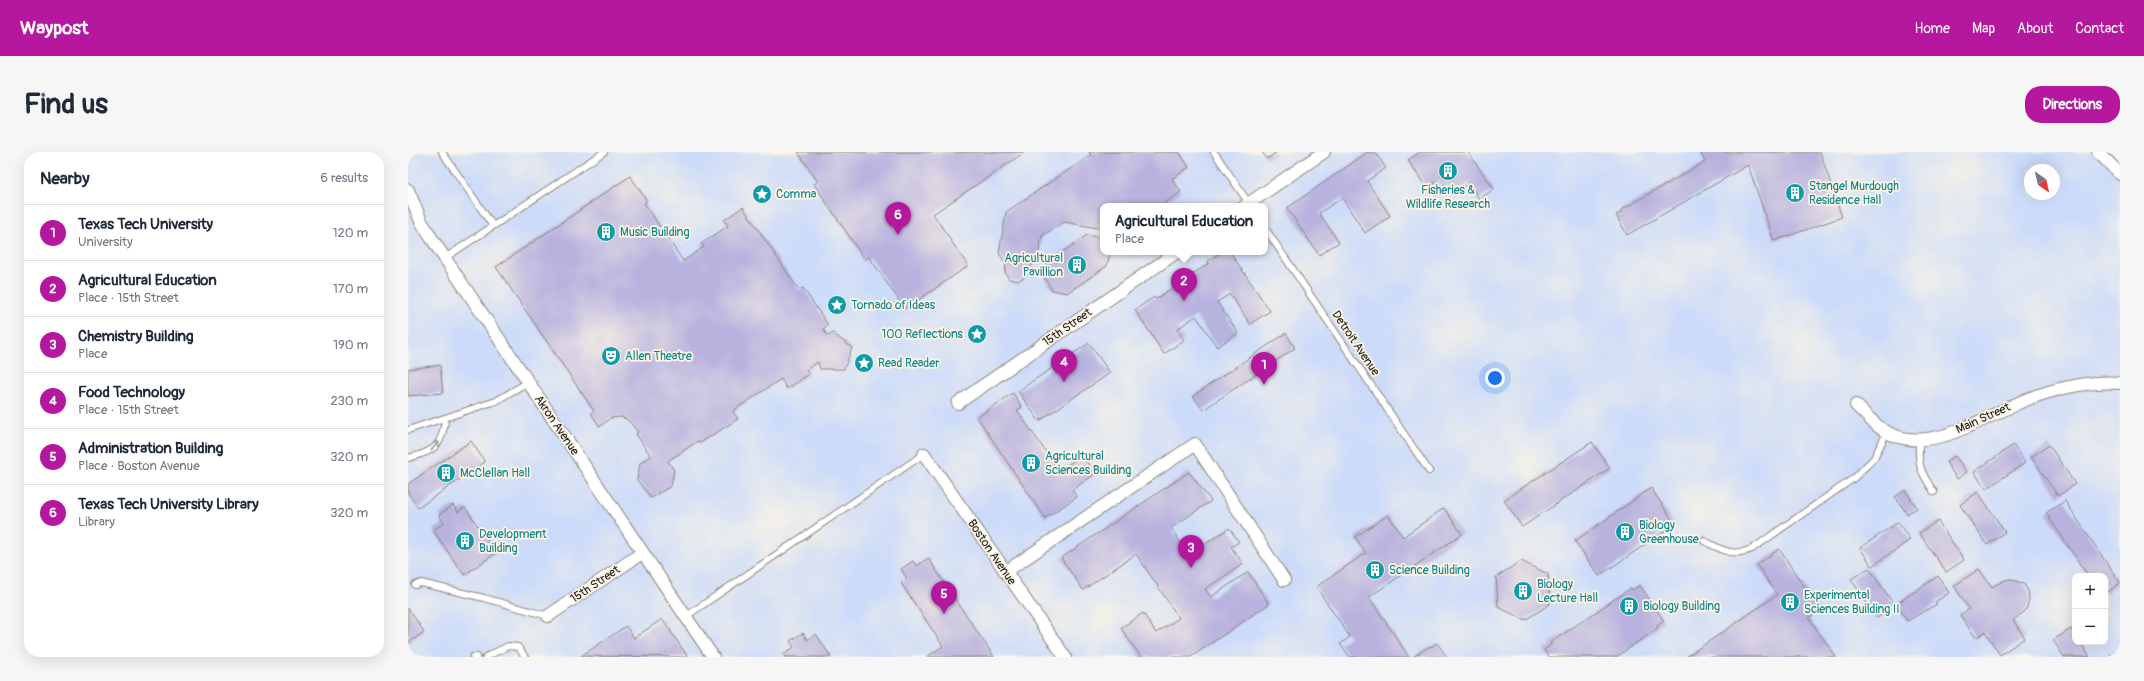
<!DOCTYPE html>
<html lang="en">
<head>
<meta charset="utf-8">
<style>
  body { margin:0; font-family:Pangolin,sans-serif; background:#f6f6f7; color:#1f2937 }
  .controls { position:absolute; right:12px; bottom:12px; display:grid; overflow:hidden; border-radius:8px; box-shadow:0 4px 16px #0002 }
  .controls button { width:36px; height:36px; display:grid; place-items:center; padding:0; border:0; border-bottom:1px solid #e0e1e3; background:#fff; color:#1f2937; font:20px sans-serif }
  .compass { position:absolute; left:1616px; top:12px; width:36px; height:36px; border-radius:50%; background:#fff; box-shadow:0 4px 16px #0002; rotate:146deg }
  .you { position:absolute; left:1087px; top:226px; width:14px; height:14px; margin:-10px; border:3px solid #fff; border-radius:50%; background:#1a73e8; box-shadow:0 0 0 6px #1a73e833 }
  .badge { display:grid; place-items:center; width:26px; height:26px; border-radius:50%; background:#b5179e; color:#fff; font-size:13px; font-weight:700 }
  .pin { position:absolute; translate:-50% -33px; filter:drop-shadow(0 1px 2px #0008) }
  .pin::after { content:''; position:absolute; top:21px; width:14px; height:12px; background:inherit; clip-path:polygon(0 0,100% 0,50% 100%) }
  .popup { position:absolute; left:692px; top:51px; width:168px; height:52px; box-sizing:border-box; display:grid; place-content:center; border-radius:8px; background:#fff; filter:drop-shadow(0 1px 3px #0005); font-size:13px; white-space:nowrap; color:#747a83 }
  .popup b { font-size:15px; color:#1f2937 }
  .popup::after { content:''; position:absolute; left:50%; top:100%; margin-left:-8px; border:8px solid transparent; border-top-color:#fff }
  .list { margin:0; padding:0; list-style:none }
  h2 { display:flex; justify-content:space-between; align-items:center; height:52px; margin:0; padding:0 16px; font-size:17px }
  h2 small { font-size:13px; font-weight:400; color:#747a83 }
  .list li { display:grid; grid-template-columns:26px 1fr auto; gap:12px; align-items:center; box-sizing:border-box; height:56px; padding:0 16px; border-top:1px solid #e0e1e3 }
  .list b { display:block; font-size:15px; white-space:nowrap }
  .list p { margin:0; font-size:13px; white-space:nowrap; color:#747a83 }
  .list em { font-size:13px; font-style:normal; color:#747a83 }
  .map { position:relative; flex:none; width:1712px; height:505px; overflow:hidden; border-radius:16px }
  header { display:flex; align-items:center; gap:24px; box-sizing:border-box; height:56px; padding:0 20px; background:#b5179e; color:#fff }
  header strong { font-size:19px }
  nav { display:flex; gap:22px; margin-inline-start:auto; font-size:14px }
  .intro { display:flex; align-items:center; justify-content:space-between; box-sizing:border-box; height:96px; padding:0 24px }
  h1 { margin:0; font-size:28px }
  .button { padding:10px 18px; border-radius:16px; background:#b5179e; color:#fff; font-size:14px; font-weight:700 }
  main { display:flex; gap:24px; padding:0 24px }
  aside { flex:1; background:#fff; border-radius:16px; box-shadow:0 4px 16px #0002 }
  .map>svg:first-child { display:block }
  .built { fill:#ccdbf9; fill-rule:evenodd }
  .building { fill:#b8b2df }
  .lines { fill:none; stroke-linecap:round; stroke-linejoin:round }
  .lane-casing { stroke:#8a8378; stroke-width:8 }
  .street-casing { stroke:#8a8378; stroke-width:14 }
  .lane { stroke:#fff; stroke-width:6 }
  .street { stroke:#fff; stroke-width:12 }
  .oneway { stroke:#999 }
  .labels { text-anchor:middle; stroke-width:3.5; stroke-linejoin:round; paint-order:stroke }
  .culture-label { font-size:12px; fill:#0d838f; stroke:#fcf5e5; text-anchor:start }
  .street-label { font-size:12px; fill:#1c1c1c; stroke:#fcf5e5 }
</style>
</head>
<body>
<header>
<strong>Waypost</strong>
<nav><a>Home</a><a>Map</a><a>About</a><a>Contact</a></nav>
</header>
<div class="intro"><h1>Find us</h1><a class="button">Directions</a></div>
<main>
<aside>
<h2>Nearby<small>6 results</small></h2>
<ul class="list">
<li><span class="badge">1</span><div><b>Texas Tech University</b><p>University</p></div><em>120 m</em></li>
<li><span class="badge">2</span><div><b>Agricultural Education</b><p>Place · 15th Street</p></div><em>170 m</em></li>
<li><span class="badge">3</span><div><b>Chemistry Building</b><p>Place</p></div><em>190 m</em></li>
<li><span class="badge">4</span><div><b>Food Technology</b><p>Place · 15th Street</p></div><em>230 m</em></li>
<li><span class="badge">5</span><div><b>Administration Building</b><p>Place · Boston Avenue</p></div><em>320 m</em></li>
<li><span class="badge">6</span><div><b>Texas Tech University Library</b><p>Library</p></div><em>320 m</em></li>
</ul>
</aside>
<div class="map">
<svg width="1712" height="505" viewBox="0 0 1712 505">
  <rect width="100%" height="100%" fill="#fcf5e5"/>
  <filter id="ink" filterUnits="userSpaceOnUse"><feTurbulence type="fractalNoise" baseFrequency=".025" numOctaves="2"/><feDisplacementMap in="SourceGraphic" scale="8" xChannelSelector="R" yChannelSelector="G"/><feConvolveMatrix kernelMatrix="1 2 1 2 8 2 1 2 1" color-interpolation-filters="sRGB"/></filter>
  <filter id="wash" filterUnits="userSpaceOnUse"><feTurbulence type="fractalNoise" baseFrequency=".012" numOctaves="4" result="noise"/><feDisplacementMap in="SourceGraphic" scale="16" xChannelSelector="R" yChannelSelector="G"/><feGaussianBlur stdDeviation="0.9" result="paint"/><feColorMatrix in="noise" values="0 0 0 0 0 0 0 0 0 0 0 0 0 0 0 0 0 1.4 0 .05"/><feComposite in="paint" operator="in"/></filter>
  <g filter="url(#wash)">
    <rect width="100%" height="100%" fill="#f7ead3"/>
    <path class="built" d="M0,0H1712V505H0ZM1622,18H1646V42H1622ZM695,54H857V100H695ZM1667,424H1697V490H1667Z"/>
    <g id="blocks">
      <path class="building" d="M390,0H617L525,62L560,114L497,157L461,105L457,108L406,32L410,30Z
        M681,0H771L781,15L764,27L773,40L752,54H695V73L690,76L656,70L634,84L629,110L620,116L618,124L610,129L601,127L597,120L598,112L591,101L598,60L683,3Z
        M854,0H869L859,7Z
        M960,0H967L978,16L959,29L982,64L957,81L934,46L911,61L931,90L911,103L879,56Z
        M1012,0H1060L1086,37L1071,47L1061,31L1044,43L1037,32L1033,34L1030,29L1019,37L1000,8Z
        M1292,0H1412L1434,65L1366,89L1340,13L1219,83L1208,63L1214,60L1213,58L1297,10Z
        M222,24L239,49L236,51L275,109L296,95L293,92L320,74L316,68L335,55L391,138L395,136L420,173L415,177L420,184L425,181L444,196L436,217H412L410,210L398,218L401,222L379,237L373,227L325,259L330,267L292,291L290,289L260,309L266,318L263,334L253,340L249,341L250,342L243,346L229,328L232,311L243,304L228,282L230,280L220,268L213,265L202,266L192,275L183,261L186,259L88,115Z
        M679,83L694,86L695,89V100H702L699,114L659,141L644,138L637,126L639,111Z
        M813,100H822L862,159L842,172L822,142L809,150L830,181L809,195L788,164L769,177L776,188L756,202L727,158L746,145L748,147L801,111L800,109Z
        M878,181L887,196L795,258L785,244Z
        M681,191L702,221L631,269L610,239Z
        M32,213L35,241L0,244V217Z
        M605,241L614,255L609,258L651,319L674,303L687,322L664,338L669,345L637,366L569,265Z
        M63,289L77,310L10,356L0,341V332Z
        M1184,290L1202,316L1114,375L1096,348Z
        M1605,293L1617,311L1578,337L1566,320Z
        M1641,293L1667,332L1650,344L1623,305Z
        M1547,304L1559,320L1549,327L1538,310Z
        M781,320L803,349L763,376L781,403L821,376L831,390L823,395L835,412L797,437L803,445L840,420L861,452L783,505H733L713,476L735,461L748,481L771,466L728,402L675,438L653,406Z
        M1243,336L1267,372L1191,424L1167,389Z
        M1497,338L1509,356L1499,362L1487,345Z
        M1570,340L1597,380L1579,393L1552,353Z
        M1657,349L1712,431L1697,442V424H1680L1638,361Z
        M45,353L50,360L57,355L88,401L56,423L25,378L36,371L31,363Z
        M1036,356L1054,382L961,445L1001,505H942L932,492L942,485L908,435L958,401L947,385L980,363L995,385Z
        M1530,369L1556,408L1538,420L1511,381Z
        M1490,370L1502,388L1464,414L1452,396Z
        M1371,397L1412,458L1401,466L1428,505H1278L1369,443L1349,413Z
        M520,406L586,505H519L535,494L493,431L499,427L493,417L505,409L509,414Z
        M1113,409L1140,422L1142,452L1117,468L1090,455L1088,425Z
        M1461,416L1487,454L1469,466L1443,427Z
        M1571,417L1584,435L1597,428L1603,427L1616,432L1620,439L1621,447L1619,455L1616,460L1605,468L1617,486L1592,503L1577,480L1568,486L1552,463L1561,457L1546,434Z
        M1530,424L1541,441L1527,450L1529,452L1499,469L1488,452Z
        M1232,433L1256,469L1249,474L1250,476L1208,505H1141L1136,498L1143,493L1142,491L1223,436L1224,438Z
        M0,456L16,480L0,491Z
        M254,467L280,505L173,504L218,474L226,486Z
        M1663,477L1667,483V490H1672L1682,505H1656L1645,488Z
        M395,481L399,488L408,482L423,505H377L375,503L386,495L382,489Z
        M1029,491L1039,505H1005L1022,494L1023,495Z
        M1712,497V505H1701Z"/>
    </g>
  </g>
  <g filter="url(#ink)">
    <use href="#blocks" fill-opacity="0" stroke="#8a8378" stroke-width="1"/>
    <g class="lines">
      <g class="lane-casing">
        <path id="lane" d="M34,0L85,74
          M806,0L842,53
          M857,76L1021,319
          M37,106L196,0
          M0,278L88,249L120,230
          M1511,287C1510,313 1511,318 1526,340
          M0,306C26,300 35,294 37,266
          M1296,389C1315,398 1323,405 1344,397L1446,326L1466,306L1479,280
          M7,433L13,431L76,446L140,464
          M277,465L516,302
          M65,505H69
          M78,505L100,494L110,495L117,505"/>
      </g>
      <g class="street-casing">
        <path id="street" d="M1690,0L1712,22
          M0,38L13,69L24,87L305,505
          M837,54L916,0
          M550,251L769,100
          M1448,253C1459,264 1470,277 1485,283C1532,302 1588,256 1631,243C1656,235 1686,229 1712,231
          M516,302L657,505
          M597,420L787,292L876,428
          M140,464L234,401"/>
      </g>
      <use href="#lane" class="lane"/>
      <use href="#street" class="street"/>
    </g>
    <defs><path id="oneway-shaft" d="M-6 0H5M1.5-3L5.5 0L1.5 3" fill="none" stroke-width="1.6" stroke-linecap="round" stroke-linejoin="round"/></defs>
    <use class="oneway" href="#oneway-shaft" transform="translate(27 294) rotate(-48)"/>
  </g>
  <defs>
    <g id="building-disc" transform="scale(1)"><circle r="9.5" fill="#0f9aa8" stroke="#fcf5e5"/><path d="M-4-6H4V6H1V3H-1V6H-4ZM-2.5-4.3h1.7v1.8h-1.7ZM.8-4.3h1.7v1.8H.8ZM-2.5-1h1.7V.8h-1.7ZM.8-1h1.7V.8H.8Z" fill="#fff"/></g>
    <g id="sight-disc" transform="scale(1)"><circle r="9.5" fill="#0f9aa8" stroke="#fcf5e5"/><path d="M0-6L1.8-2.2L6-1.7L2.9 1.2L3.7 5.4L0 3.3L-3.7 5.4L-2.9 1.2L-6-1.7L-1.8-2.2Z" fill="#fff"/></g>
    <g id="theatre-disc" transform="scale(1)"><circle r="9.5" fill="#0f9aa8" stroke="#fcf5e5"/><path d="M-5-5.5Q0-4 5-5.5V0Q5 5 0 6Q-5 5-5 0ZM-3.3-2.5H-1v1.5H-3.3ZM1-2.5H3.3v1.5H1ZM-2.8 1Q0 5.5 2.8 1Z" fill="#fff"/></g>
  </defs>
  <g fill-rule="evenodd">
    <use href="#building-disc" x="1040" y="19"/>
    <use href="#building-disc" x="1387" y="41"/>
    <use href="#sight-disc" x="354" y="42"/>
    <use href="#building-disc" x="198" y="80"/>
    <use href="#building-disc" x="669" y="113"/>
    <use href="#sight-disc" x="429" y="153"/>
    <use href="#sight-disc" x="569" y="182"/>
    <use href="#theatre-disc" x="203" y="204"/>
    <use href="#sight-disc" x="456" y="211"/>
    <use href="#building-disc" x="623" y="311"/>
    <use href="#building-disc" x="38" y="321"/>
    <use href="#building-disc" x="1217" y="380"/>
    <use href="#building-disc" x="57" y="389"/>
    <use href="#building-disc" x="967" y="418"/>
    <use href="#building-disc" x="1115" y="439"/>
    <use href="#building-disc" x="1382" y="450"/>
    <use href="#building-disc" x="1221" y="454"/>
  </g>
  <g class="labels">
    <g class="culture-label">
      <text x="1401" y="38">Stangel Murdough<tspan x="1401" dy="14">Residence Hall</tspan></text>
      <text x="1040" y="42" text-anchor="middle">Fisheries &amp;<tspan x="1040" dy="14">Wildlife Research</tspan></text>
      <text x="368" y="46">Comma</text>
      <text x="212" y="84">Music Building</text>
      <text x="655" y="110" text-anchor="end">Agricultural<tspan x="655" dy="14">Pavillion</tspan></text>
      <text x="443" y="157">Tornado of Ideas</text>
      <text x="555" y="186" text-anchor="end">100 Reflections</text>
      <text x="217" y="208">Allen Theatre</text>
      <text x="470" y="215">Read Reader</text>
      <text x="637" y="308">Agricultural<tspan x="637" dy="14">Sciences Building</tspan></text>
      <text x="52" y="325">McClellan Hall</text>
      <text x="1231" y="377">Biology<tspan x="1231" dy="14">Greenhouse</tspan></text>
      <text x="71" y="386">Development<tspan x="71" dy="14">Building</tspan></text>
      <text x="981" y="422">Science Building</text>
      <text x="1129" y="436">Biology<tspan x="1129" dy="14">Lecture Hall</tspan></text>
      <text x="1396" y="447">Experimental<tspan x="1396" dy="14">Sciences Building II</tspan></text>
      <text x="1235" y="458">Biology Building</text>
    </g>
    <g class="street-label">
      <text transform="translate(659 175) rotate(-35)" y="4">15th Street</text>
      <text transform="translate(948 191) rotate(56)" y="4">Detroit Avenue</text>
      <text transform="translate(1575 266) rotate(-24)" y="4">Main Street</text>
      <text transform="translate(149 273) rotate(56)" y="4">Akron Avenue</text>
      <text transform="translate(584 400) rotate(56)" y="4">Boston Avenue</text>
      <text transform="translate(187 432) rotate(-34)" y="4">15th Street</text>
    </g>
  </g>
</svg>
<div class="controls">
<button>+</button>
<button>−</button>
</div>
<svg class="compass" viewBox="-18 -18 36 36"><path d="M0-13l5 13h-10z" fill="#e53935"/><path d="M0 13l5-13h-10z" fill="#747a83"/></svg>
<div class="you"></div>
<div class="pin badge" style="left:856px;top:233px">1</div>
<div class="pin badge" style="left:776px;top:149px">2</div>
<div class="popup"><b>Agricultural Education</b>Place</div>
<div class="pin badge" style="left:783px;top:416px">3</div>
<div class="pin badge" style="left:656px;top:230px">4</div>
<div class="pin badge" style="left:536px;top:462px">5</div>
<div class="pin badge" style="left:490px;top:83px">6</div>
</div>
</main>
</body>
</html>
